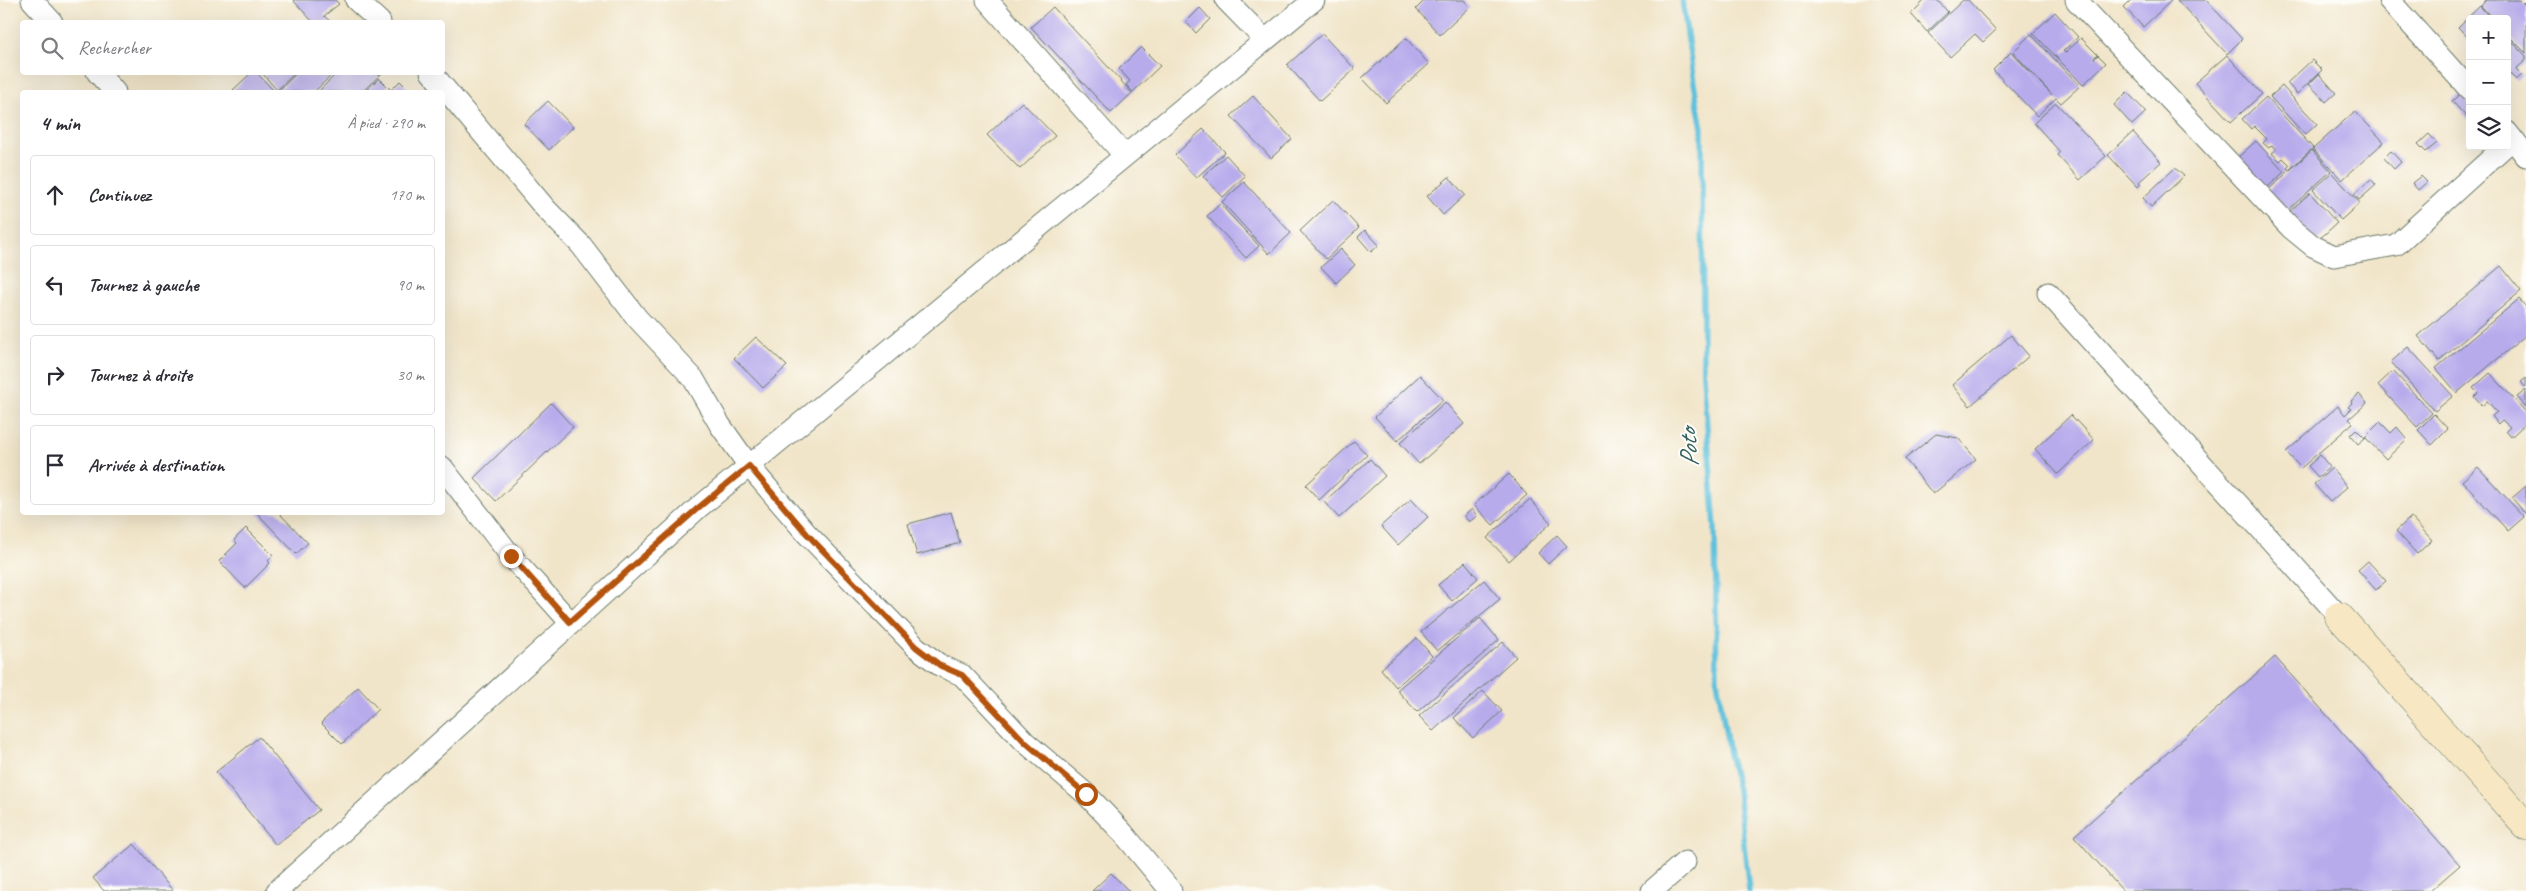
<!DOCTYPE html>
<html lang="fr">
<head>
<meta charset="utf-8">
<style>
  body { margin:0; font-family:Caveat,sans-serif; background:#f7f7f7; color:#2b2b33 }
  .controls { position:absolute; right:15px; top:15px; display:grid; overflow:hidden; border-radius:5px; box-shadow:0 5px 20px #0002 }
  .controls button { width:45px; height:45px; display:grid; place-items:center; padding:0; border:0; border-bottom:1px solid #e1e1e2; background:#fff; color:#2b2b33; font:25px sans-serif }
  .stop { position:absolute; width:15px; height:15px; margin:-11px; border:4px solid #b45309; border-radius:50%; background:#fff }
  .stop.end { background:#b45309; border-color:#fff; box-shadow:0 1px 5px #0008 }
  .list { margin:0; padding:0; list-style:none }
  h2 { display:flex; justify-content:space-between; align-items:center; height:65px; margin:0; padding:0 20px; font-size:21px }
  h2 small { font-size:16px; font-weight:400; color:#7c7c81 }
  .list li { display:grid; grid-template-columns:32px 1fr auto; gap:15px; align-items:center; box-sizing:border-box; height:80px; margin:0 10px 10px; padding:0 10px; border:1px solid #e1e1e2; border-radius:5px }
  .list b { display:block; font-size:19px; white-space:nowrap }
  .list em { font-size:16px; font-style:normal; color:#7c7c81 }
  .icon { flex:none; width:28px; height:28px; fill:none; stroke:currentColor; stroke-width:2; stroke-linecap:round; stroke-linejoin:round }
  .map { position:relative; flex:none; width:2526px; height:891px; overflow:hidden }
  .search { position:absolute; background:#fff; box-shadow:0 5px 20px #0002; left:20px; top:20px; width:425px; height:55px; display:flex; align-items:center; gap:12px; box-sizing:border-box; padding:0 18px; border-radius:5px; color:#7c7c81; font-size:19px }
  .panel { position:absolute; background:#fff; box-shadow:0 5px 20px #0002; left:20px; top:90px; width:425px; height:425px; border-radius:5px }
  .map>svg:first-child { display:block }
  .lines { fill:none; stroke-linecap:round; stroke-linejoin:round }
  .stream { stroke:#5ec1dc; stroke-width:5.5 }
  .building { fill:#b7abec }
  .street-casing { stroke:#687868; stroke-width:23 }
  .secondary-casing { stroke:#687868; stroke-width:29 }
  .street { stroke:#fff; stroke-width:21 }
  .secondary { stroke:#f7e8c3; stroke-width:28 }
  .route { stroke:#b45309; stroke-width:6 }
  .labels { text-anchor:middle; stroke-width:4; stroke-linejoin:round; paint-order:stroke }
  .water-label { font-size:26px; font-style:italic; fill:#2f5e5e; stroke:#fdfcf7 }
</style>
</head>
<body>
<div class="map">
<svg width="2526" height="891" viewBox="0 0 2526 891">
  <rect width="100%" height="100%" fill="#fdfcf7"/>
  <filter id="ink" filterUnits="userSpaceOnUse"><feTurbulence type="fractalNoise" baseFrequency=".02" numOctaves="2"/><feDisplacementMap in="SourceGraphic" scale="10" xChannelSelector="R" yChannelSelector="G"/><feConvolveMatrix kernelMatrix="1 2 1 2 8 2 1 2 1" color-interpolation-filters="sRGB"/></filter>
  <filter id="wash" filterUnits="userSpaceOnUse"><feTurbulence type="fractalNoise" baseFrequency=".0096" numOctaves="4" result="noise"/><feDisplacementMap in="SourceGraphic" scale="20" xChannelSelector="R" yChannelSelector="G"/><feGaussianBlur stdDeviation="1.12" result="paint"/><feColorMatrix in="noise" values="0 0 0 0 0 0 0 0 0 0 0 0 0 0 0 0 0 1.4 0 .05"/><feComposite in="paint" operator="in"/></filter>
  <g filter="url(#wash)">
    <rect width="100%" height="100%" fill="#f1e5c9"/>
    <g class="lines">
      <path class="stream" d="M1682,0C1689,43 1693,85 1702,128L1703,375L1715,527L1717,679L1729,754L1738,790L1749,891"/>
    </g>
    <g id="blocks">
      <path class="building" d="M293,0H335L339,4L324,16L331,22H313Z
        M1425,0H1464L1470,7L1440,35L1416,9Z
        M1925,0H1937L1948,12L1927,32L1911,14Z
        M1963,0H1968L1996,30L1983,42L1975,34L1950,57L1928,33Z
        M2131,0H2172L2143,27L2124,7Z
        M2177,0H2206L2242,39L2227,54Z
        M2486,0H2520L2526,6V53L2507,34V19H2493L2481,6Z
        M2480,6L2491,19H2470V40L2458,27Z
        M1053,7L1132,93L1111,113L1031,27Z
        M1200,8L1210,19L1196,33L1186,22Z
        M2055,12L2078,37L2063,51L2065,53L2081,38L2097,54L2094,59L2098,55L2106,63L2083,85L2033,33Z
        M1322,34L1355,69L1320,101L1287,65Z
        M2031,34L2080,86L2061,103L2056,98L2037,116L1993,70L2011,52L2052,95L2013,52Z
        M1406,38L1429,64L1386,103L1362,78Z
        M2509,38L2526,56V60L2516,69L2522,75L2516,80L2510,74L2507,76V40Z
        M1141,47L1160,66L1133,92L1126,85L1130,81L1119,69Z
        M2227,55L2262,94L2231,122L2195,83Z
        M2312,60L2322,70L2297,94L2287,83Z
        M252,72H256L275,92H235L233,90Z
        M261,72H296L277,90Z
        M298,72H335L314,92H277Z
        M338,72H383L362,92H318Z
        M2319,74L2336,93L2326,102L2309,84Z
        M379,78L391,90L400,81L408,89L404,92H364Z
        M2282,86L2317,124L2305,135L2270,97Z
        M2127,92L2146,112L2132,125L2114,105Z
        M2460,94L2470,105V121L2452,101Z
        M1253,96L1292,139L1271,158L1231,116Z
        M2266,97L2313,148L2289,170L2287,168L2290,165L2283,158L2280,161L2272,153L2276,150L2272,145L2269,148L2263,143L2267,139L2254,126L2251,129L2242,119Z
        M548,101L573,127L549,150L524,124Z
        M1022,102L1055,136L1020,169L987,135Z
        M2056,103L2106,156L2080,180L2057,155L2060,152L2034,123Z
        M2355,111L2384,142L2342,180L2313,149Z
        M1203,129L1225,152L1196,178L1175,155Z
        M2133,132L2161,162L2139,182L2141,184L2138,187L2108,155Z
        M2429,134L2437,143L2426,152L2418,144Z
        M2256,141L2284,172L2267,188L2238,157Z
        M2312,150L2331,171L2286,212L2267,191Z
        M2391,151L2401,162L2394,169L2384,158Z
        M1226,155L1245,176L1223,197L1203,176Z
        M2175,168L2184,176L2151,207L2143,198Z
        M2332,173L2360,203L2341,220L2313,190Z
        M2421,176L2427,182L2418,190L2412,183Z
        M1449,177L1465,195L1443,215L1427,196Z
        M2371,179L2376,185L2359,200L2354,194Z
        M1244,182L1291,233L1269,254L1222,202Z
        M2310,193L2337,223L2316,242L2289,212Z
        M1333,200L1359,228L1326,259L1300,231Z
        M1220,204L1259,246L1246,258L1207,216Z
        M1365,230L1379,245L1371,252L1358,237Z
        M1341,249L1355,265L1336,283L1321,267Z
        M2501,266L2521,291L2439,361L2418,336Z
        M2519,299L2526,307V335L2457,393L2436,368Z
        M2011,335L2029,356L1970,406L1952,385Z
        M756,337L787,366L763,388L734,358Z
        M2408,347L2453,396L2435,411L2391,362Z
        M2393,371L2432,413L2417,427L2378,385Z
        M2490,373L2526,412V423L2511,437L2506,431L2510,427L2502,420L2498,424L2492,416L2497,412L2487,401L2482,406L2474,397L2478,393L2473,388Z
        M1420,375L1443,400L1397,441L1375,417Z
        M2526,378V388L2521,382Z
        M2526,390V407L2517,397Z
        M2359,394L2367,403L2349,419L2353,423L2301,468L2286,452L2338,406L2345,415L2351,409L2348,407L2352,403L2351,401Z
        M1445,402L1464,424L1419,464L1400,443Z
        M551,403L573,427L496,501L474,478Z
        M2434,414L2448,429L2432,445L2418,430Z
        M2071,415L2094,440L2058,474L2035,449Z
        M2380,422L2391,433L2397,427L2407,439L2386,459L2365,437Z
        M2356,429L2365,438L2358,444L2350,435Z
        M1936,434L1958,438L1976,459L1933,494L1905,459Z
        M1354,441L1367,455L1319,500L1306,485Z
        M2320,455L2330,467L2318,477L2308,466Z
        M1370,459L1385,476L1339,518L1324,502Z
        M2478,467L2524,517L2508,531L2462,481Z
        M2332,468L2347,487L2330,502L2314,484Z
        M1509,474L1527,495L1493,525L1474,505Z
        M2526,486V514L2512,498Z
        M1411,499L1428,517L1398,545L1381,526Z
        M1530,499L1551,523L1509,561L1487,538Z
        M1472,509L1477,516L1469,522L1464,516Z
        M256,512H278L308,543L296,554Z
        M951,512L960,543L917,555L908,524Z
        M2411,517L2432,540L2417,554L2396,531Z
        M246,528L273,555L268,561L270,563L245,588L219,561L237,543L234,540Z
        M1557,535L1567,546L1548,564L1538,553Z
        M2368,561L2386,581L2376,590L2358,570Z
        M1465,562L1478,578L1452,601L1438,585Z
        M1484,580L1500,599L1437,651L1421,632Z
        M1480,618L1499,640L1417,712L1397,690Z
        M1417,638L1432,656L1396,687L1381,669Z
        M1503,642L1516,657L1433,731L1419,716Z
        M2275,657L2460,865L2430,891H2123L2074,836Z
        M358,687L378,709L342,744L321,723Z
        M1483,691L1502,711L1473,738L1454,718Z
        M259,737L319,810L276,845L216,772Z
        M134,844L173,891H104L93,878Z
        M1111,873L1129,891H1092Z"/>
    </g>
  </g>
  <g filter="url(#ink)">
    <use href="#blocks" fill-opacity="0" stroke="#687868" stroke-width="1"/>
    <g class="lines">
      <g class="street-casing">
        <path id="street" d="M32,0L52,22
          M356,0L380,22
          M987,0L1125,156
          M1226,0L1265,40
          M2076,0L2291,228L2313,246L2334,256L2396,245L2505,146
          M2389,0L2470,90
          M97,72L115,92
          M431,72L545,208L581,245L637,318L693,378L720,425L749,466L807,534L916,647L941,666L962,675L1025,742L1086,794L1123,833L1171,891
          M2507,132L2526,156
          M2048,293L2339,616
          M442,467L511,556L570,622
          M277,891L698,508L1314,0
          M1652,891L1685,862"/>
      </g>
      <g class="secondary-casing">
        <path id="secondary" d="M2339,616L2526,826"/>
      </g>
      <use href="#street" class="street"/>
      <use href="#secondary" class="secondary"/>
    </g>
  </g>
  <g class="lines" filter="url(#ink)">
    <path class="route" d="M511,556L570,622L698,508L749,466L807,534L916,647L941,666L962,675L1025,742L1086,794"/>
  </g>
  <g class="labels">
    <g class="water-label">
      <text transform="translate(1688 448) rotate(-94)" y="9">Poto</text>
    </g>
  </g>
</svg>
<div class="controls">
<button>+</button>
<button>−</button>
<button><svg class="icon" aria-label="layers" viewBox="0 0 24 24"><path d="M12 4l9 5-9 5-9-5zM3 14l9 5 9-5"/></svg></button>
</div>
<div class="stop" style="left:1086px;top:794px"></div>
<div class="stop end" style="left:511px;top:556px"></div>
<div class="search"><svg class="icon" aria-label="search" viewBox="0 0 24 24"><circle cx="10" cy="10" r="6"/><path d="M15 15l6 6"/></svg>Rechercher</div>
<section class="panel">
<h2>4 min<small>À pied · 290 m</small></h2>
<ul class="list">
<li><svg class="icon" aria-label="ahead" viewBox="0 0 24 24"><path d="M12 20V5M6 11l6-6 6 6"/></svg><div><b>Continuez</b></div><em>170 m</em></li>
<li><svg class="icon" aria-label="left" viewBox="0 0 24 24"><path d="M17 20v-9H6M10 6l-5 5 5 5"/></svg><div><b>Tournez à gauche</b></div><em>90 m</em></li>
<li><svg class="icon" aria-label="right" viewBox="0 0 24 24"><path d="M7 20v-9h11M14 6l5 5-5 5"/></svg><div><b>Tournez à droite</b></div><em>30 m</em></li>
<li><svg class="icon" aria-label="arrive" viewBox="0 0 24 24"><path d="M6 21V4h12l-3 4 3 4H6"/></svg><div><b>Arrivée à destination</b></div></li>
</ul>
</section>
</div>
</body>
</html>
